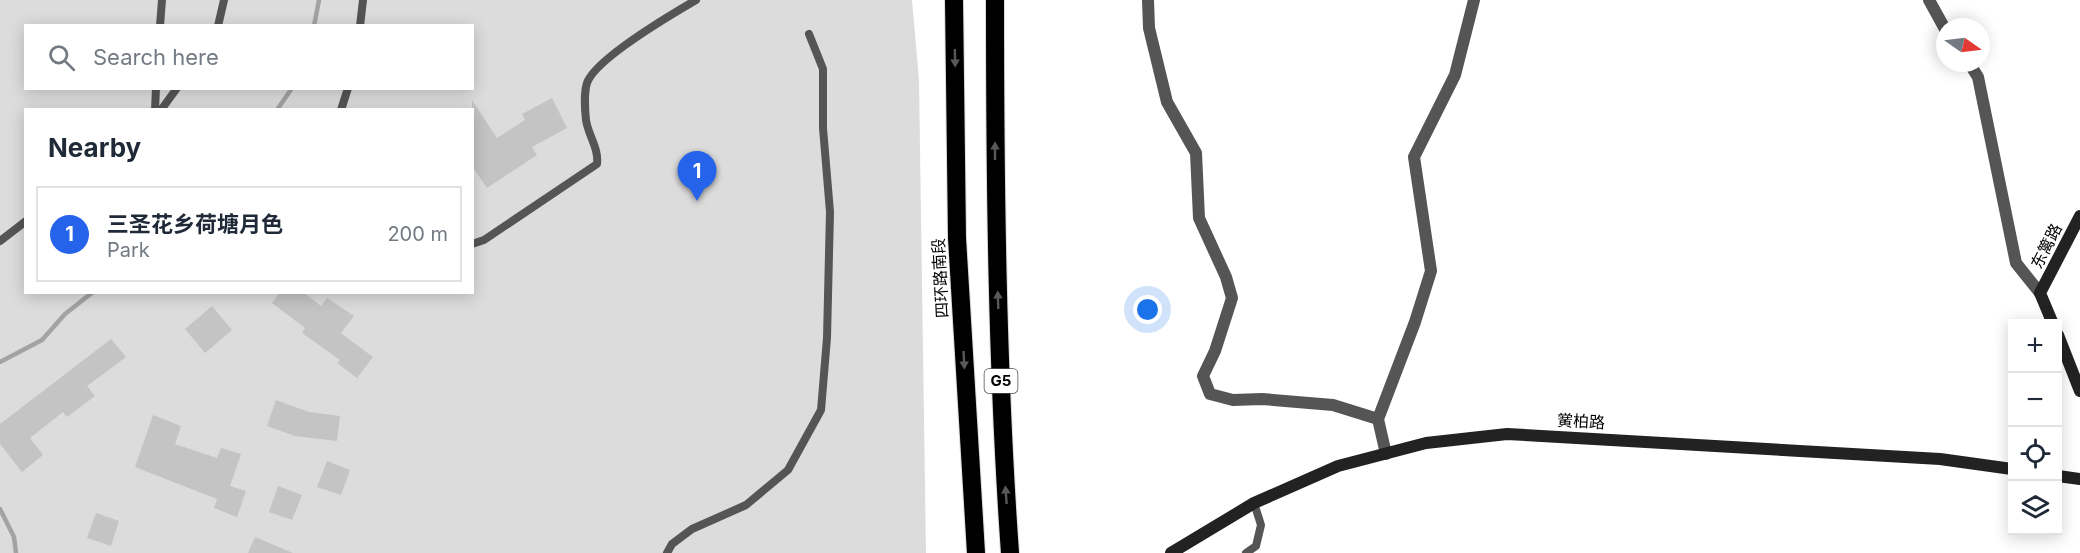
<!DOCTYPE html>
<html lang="en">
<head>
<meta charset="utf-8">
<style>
  body { margin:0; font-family:Inter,"Noto Sans SC",sans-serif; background:#f2f2f3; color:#1f2937 }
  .controls { position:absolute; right:18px; bottom:18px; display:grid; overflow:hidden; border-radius:0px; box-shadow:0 3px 15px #0003 }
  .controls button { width:54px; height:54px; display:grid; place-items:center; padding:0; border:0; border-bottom:2px solid #e0e1e3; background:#fff; color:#1f2937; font:30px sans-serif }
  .compass { position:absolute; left:1936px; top:18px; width:54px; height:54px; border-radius:50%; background:#fff; box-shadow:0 3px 15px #0003; rotate:104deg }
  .you { position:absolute; left:1148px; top:310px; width:21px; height:21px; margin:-15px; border:4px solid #fff; border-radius:50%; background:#1a73e8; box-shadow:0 0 0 9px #1a73e833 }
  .badge { display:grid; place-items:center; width:39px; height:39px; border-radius:50%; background:#2563eb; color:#fff; font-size:20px; font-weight:700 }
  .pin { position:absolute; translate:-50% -50px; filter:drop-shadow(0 2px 3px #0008) }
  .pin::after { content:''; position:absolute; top:32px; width:21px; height:18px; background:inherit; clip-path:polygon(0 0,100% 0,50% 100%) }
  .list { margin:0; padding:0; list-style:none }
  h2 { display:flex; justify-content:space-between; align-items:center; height:78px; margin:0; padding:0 24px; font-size:26px }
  h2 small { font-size:20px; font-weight:400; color:#747a83 }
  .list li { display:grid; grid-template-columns:39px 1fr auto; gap:18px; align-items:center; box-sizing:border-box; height:96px; margin:0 12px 12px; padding:0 12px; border:2px solid #e0e1e3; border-radius:0px }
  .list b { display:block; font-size:22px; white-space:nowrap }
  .list p { margin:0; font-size:20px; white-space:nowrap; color:#747a83 }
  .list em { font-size:20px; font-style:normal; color:#747a83 }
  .icon { flex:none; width:33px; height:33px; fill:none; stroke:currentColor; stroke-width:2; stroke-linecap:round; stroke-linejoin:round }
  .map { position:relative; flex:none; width:2080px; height:553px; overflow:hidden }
  .search { position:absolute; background:#fff; box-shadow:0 3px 15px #0003; left:24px; top:24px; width:450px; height:66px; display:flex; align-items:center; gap:15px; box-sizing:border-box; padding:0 21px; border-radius:0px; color:#747a83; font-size:22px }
  .panel { position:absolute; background:#fff; box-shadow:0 3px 15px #0003; left:24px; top:108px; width:450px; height:186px; border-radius:0px }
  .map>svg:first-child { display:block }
  .green { fill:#dcdcdc; fill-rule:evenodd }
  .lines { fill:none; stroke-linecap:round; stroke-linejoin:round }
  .stream { stroke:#a3a3a3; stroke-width:4.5 }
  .building { fill:#c4c4c4 }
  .highway-casing { stroke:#dbdbdb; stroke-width:20 }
  .lane { stroke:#555; stroke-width:8 }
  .street { stroke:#555; stroke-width:12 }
  .secondary { stroke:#222; stroke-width:12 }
  .highway { stroke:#000; stroke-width:18 }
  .oneway { fill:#595959 }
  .labels { text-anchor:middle; stroke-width:4.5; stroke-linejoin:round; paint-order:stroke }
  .shield { fill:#fff; stroke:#4c4c4c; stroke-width:1.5 }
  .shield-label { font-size:15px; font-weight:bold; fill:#000 }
  .street-label { font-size:16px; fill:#000; stroke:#fff }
</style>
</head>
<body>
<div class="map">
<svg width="2080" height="553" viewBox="0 0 2080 553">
  <rect width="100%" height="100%" fill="#fff"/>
  <path class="green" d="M0,0H912L919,80L926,553H0ZM26,26H472V88H26ZM26,110H472V292H26Z"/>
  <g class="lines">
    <path class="stream" d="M314,26L319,0
      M277,110L292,88
      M0,362L42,340L65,314L93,292
      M0,509L14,537L16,553"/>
  </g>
  <path class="building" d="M552,98L567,128L532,147L537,155L487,188L472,166V100L497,138L525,120L522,114Z
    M280,292H303L321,306L327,298L354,316L341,333L373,357L357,378L337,363L340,360L302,333L305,328L272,303Z
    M212,306L232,330L205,353L185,329Z
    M111,339L126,357L87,386L95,396L67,417L63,412L30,438L43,455L22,472L0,444V424Z
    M276,400L309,412L340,416L337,441L295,436L267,426Z
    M153,415L181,426L175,444L217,458L221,448L241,454L230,486L246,491L237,517L214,508L217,499L135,467Z
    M327,461L350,470L341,495L317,487Z
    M278,486L302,495L292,520L269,512Z
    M96,513L119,521L111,546L87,538Z
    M255,537L293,553H248Z"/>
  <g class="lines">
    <g class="highway-casing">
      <path id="highway" d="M954,0L957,238L976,553
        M995,0C995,185 997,369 1010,553"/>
    </g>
    <path class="lane" d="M160,26L162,0
      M218,26L224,0
      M360,26L363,0
      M155,110L156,88
      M161,110L177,88
      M341,110L348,88
      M0,241L26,221
      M472,244L484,240L597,164C599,148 588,135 586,120C585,111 584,92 587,83C595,59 672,14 696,0
      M667,553L672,544L692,529L746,505L788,470L821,410L827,338L830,212L823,128V69L809,34
      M1246,553L1256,546L1261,525L1254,503"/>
    <path class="street" d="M1148,0L1149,28L1167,102L1196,153L1199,218L1226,277L1232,298L1215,351L1203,376L1210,394L1233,400L1262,399L1333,405L1378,419
      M1929,0L1945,29
      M1969,63L1978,77L2016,263L2040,293
      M1386,454L1378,419L1415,322L1431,271L1414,157L1455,75L1474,0"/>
    <path class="secondary" d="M2053,324L2040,293L2080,216
      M2058,335L2080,391
      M2058,476L2080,479
      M1171,553L1254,503L1338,466L1426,443L1507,434L1940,459L2012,469"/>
    <use href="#highway" class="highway"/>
  </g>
  <defs><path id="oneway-solid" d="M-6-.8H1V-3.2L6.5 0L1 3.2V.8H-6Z" transform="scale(1.5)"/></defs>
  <g class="oneway">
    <use href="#oneway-solid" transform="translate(955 58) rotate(89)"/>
    <use href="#oneway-solid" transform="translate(995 151) rotate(-90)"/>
    <use href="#oneway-solid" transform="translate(998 300) rotate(-92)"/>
    <use href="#oneway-solid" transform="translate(964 360) rotate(87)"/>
    <use href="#oneway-solid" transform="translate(1006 495) rotate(-94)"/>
  </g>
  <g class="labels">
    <rect class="shield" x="984.5" y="369" width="33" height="24" rx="4.5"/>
    <g class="shield-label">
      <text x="1001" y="386">G5</text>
    </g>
    <g class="street-label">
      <text transform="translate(2046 246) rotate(-63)" y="6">东篱路</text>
      <text transform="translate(940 278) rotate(-93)" y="6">四环路南段</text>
      <text transform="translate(1581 421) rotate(3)" y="6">黉柏路</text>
    </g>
  </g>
</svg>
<div class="controls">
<button>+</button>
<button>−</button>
<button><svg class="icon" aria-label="locate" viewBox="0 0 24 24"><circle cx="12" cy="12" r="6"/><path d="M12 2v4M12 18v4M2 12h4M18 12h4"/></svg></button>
<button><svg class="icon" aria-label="layers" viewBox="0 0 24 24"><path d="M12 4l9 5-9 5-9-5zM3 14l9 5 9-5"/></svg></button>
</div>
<svg class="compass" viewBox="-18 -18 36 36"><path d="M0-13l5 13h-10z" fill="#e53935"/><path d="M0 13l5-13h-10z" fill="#747a83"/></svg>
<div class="you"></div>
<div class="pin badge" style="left:697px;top:201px">1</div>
<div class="search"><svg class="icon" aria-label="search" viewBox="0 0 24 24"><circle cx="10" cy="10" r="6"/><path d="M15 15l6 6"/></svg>Search here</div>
<section class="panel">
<h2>Nearby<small></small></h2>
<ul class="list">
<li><span class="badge">1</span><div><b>三圣花乡荷塘月色</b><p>Park</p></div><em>200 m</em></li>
</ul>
</section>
</div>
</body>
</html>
